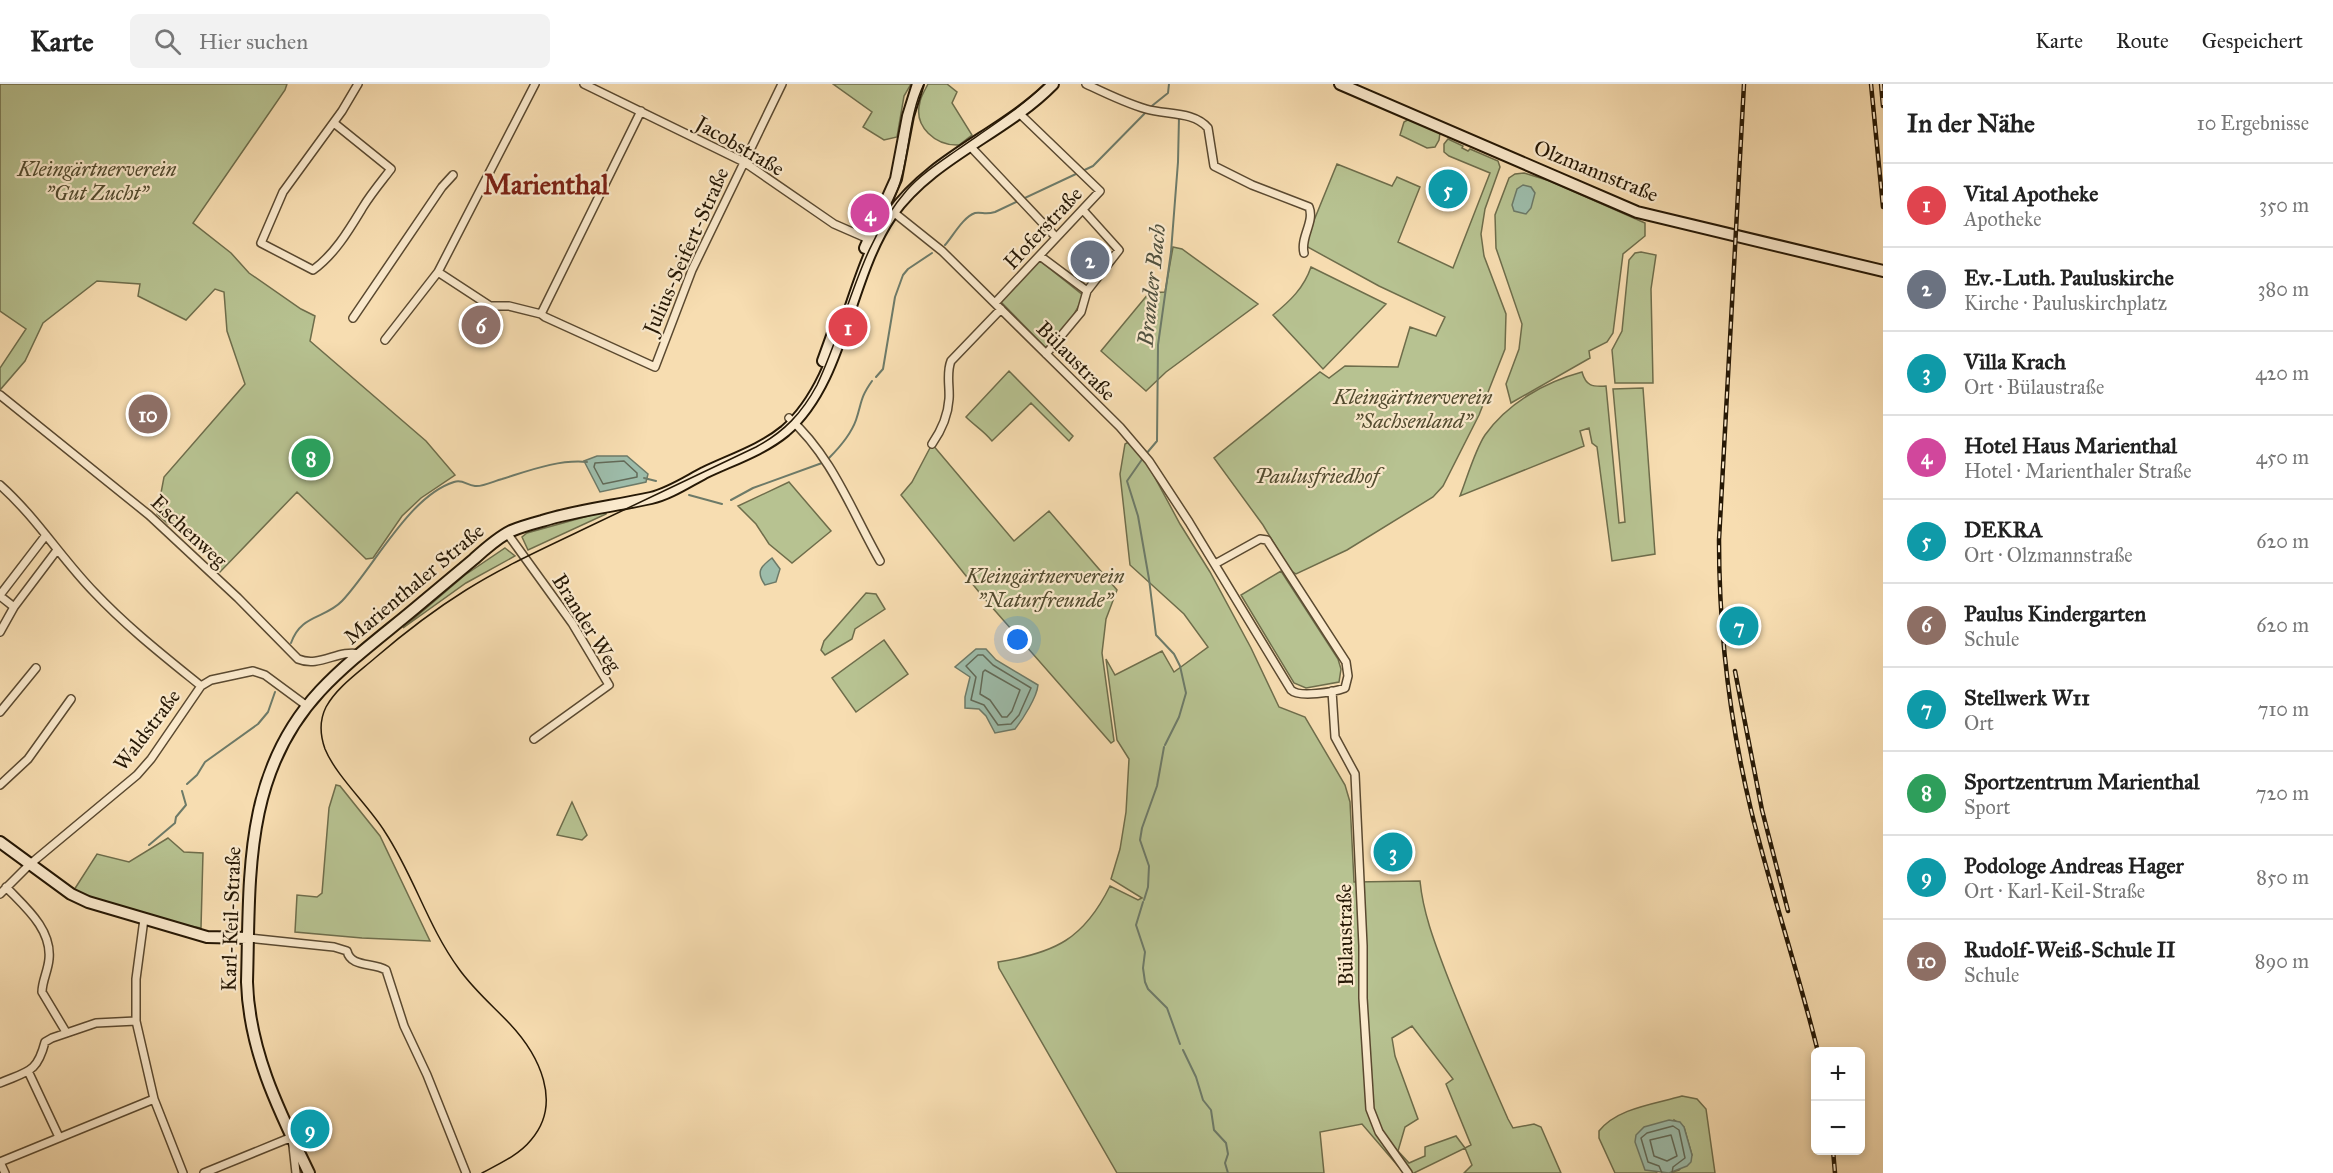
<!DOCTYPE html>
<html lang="de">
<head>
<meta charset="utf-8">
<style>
  body { margin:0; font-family:"IM FELL Great Primer",serif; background:#f2f2f2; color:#222 }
  .controls { position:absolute; right:18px; bottom:18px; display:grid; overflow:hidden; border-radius:9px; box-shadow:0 3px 9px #0003 }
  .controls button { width:54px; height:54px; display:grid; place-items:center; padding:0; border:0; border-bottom:2px solid #e0e0e0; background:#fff; color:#222; font:30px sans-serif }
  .you { position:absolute; left:1018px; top:556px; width:21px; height:21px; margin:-15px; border:4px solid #fff; border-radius:50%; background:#1a73e8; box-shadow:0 0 0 9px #1a73e833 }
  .badge { display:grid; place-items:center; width:39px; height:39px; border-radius:50%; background:#7c3aed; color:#fff; font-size:20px; font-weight:700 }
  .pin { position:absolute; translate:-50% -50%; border:3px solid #fff; box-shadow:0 2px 6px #0006 }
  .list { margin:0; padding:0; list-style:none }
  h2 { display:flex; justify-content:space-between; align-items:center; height:78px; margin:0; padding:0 24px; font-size:26px }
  h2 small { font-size:20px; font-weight:400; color:#767676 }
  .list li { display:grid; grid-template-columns:39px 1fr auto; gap:18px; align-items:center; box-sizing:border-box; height:84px; padding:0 24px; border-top:2px solid #e0e0e0 }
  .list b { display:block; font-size:22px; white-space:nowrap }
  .list p { margin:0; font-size:20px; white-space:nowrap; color:#767676 }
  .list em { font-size:20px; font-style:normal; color:#767676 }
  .icon { flex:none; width:33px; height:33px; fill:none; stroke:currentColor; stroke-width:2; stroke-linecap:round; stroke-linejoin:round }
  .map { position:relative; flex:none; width:1883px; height:1089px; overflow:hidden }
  header { display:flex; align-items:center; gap:36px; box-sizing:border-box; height:84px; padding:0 30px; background:#fff; border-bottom:2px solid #e0e0e0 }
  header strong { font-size:28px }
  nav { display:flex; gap:33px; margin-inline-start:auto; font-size:21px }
  .search { width:420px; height:54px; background:#f2f2f2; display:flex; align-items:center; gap:15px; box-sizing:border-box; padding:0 21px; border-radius:9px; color:#767676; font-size:22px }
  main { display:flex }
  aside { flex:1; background:#fff }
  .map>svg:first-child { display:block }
  .green { fill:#b7c291; stroke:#6e6d4b; stroke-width:1.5; fill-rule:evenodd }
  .water { fill:#9dbcaa; stroke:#6d7a68; stroke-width:1.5 }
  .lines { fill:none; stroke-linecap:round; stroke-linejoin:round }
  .shore { stroke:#626a58; stroke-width:1.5 }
  .stream { stroke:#6d7a68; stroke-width:2 }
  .street-casing { stroke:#5a4930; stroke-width:10 }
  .secondary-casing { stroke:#261805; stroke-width:14 }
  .street { stroke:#fae9cc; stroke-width:7 }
  .secondary { stroke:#fae9cc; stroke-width:10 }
  .tram { stroke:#261805; stroke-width:1.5 }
  .rail-casing { stroke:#261805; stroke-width:4.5 }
  .rail { stroke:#fae9cc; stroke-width:2; stroke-dasharray:7; stroke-linecap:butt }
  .labels { text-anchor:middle; stroke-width:4.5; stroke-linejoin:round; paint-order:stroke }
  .street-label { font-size:21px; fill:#261805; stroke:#fae9cc }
  .park-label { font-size:21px; font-style:italic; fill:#524b2f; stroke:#fae9cc }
  .water-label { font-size:22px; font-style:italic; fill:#50513f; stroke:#fae9cc }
  .district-label { font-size:27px; font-weight:bold; fill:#7a1f14; stroke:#fae9cc }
</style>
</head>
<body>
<header>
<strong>Karte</strong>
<div class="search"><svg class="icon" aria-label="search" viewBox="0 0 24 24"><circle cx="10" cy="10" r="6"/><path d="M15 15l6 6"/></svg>Hier suchen</div>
<nav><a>Karte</a><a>Route</a><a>Gespeichert</a></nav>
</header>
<main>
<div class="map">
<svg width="1883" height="1089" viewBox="0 0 1883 1089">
  <rect width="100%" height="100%" fill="#f7ddb1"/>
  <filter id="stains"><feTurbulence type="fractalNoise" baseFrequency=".00333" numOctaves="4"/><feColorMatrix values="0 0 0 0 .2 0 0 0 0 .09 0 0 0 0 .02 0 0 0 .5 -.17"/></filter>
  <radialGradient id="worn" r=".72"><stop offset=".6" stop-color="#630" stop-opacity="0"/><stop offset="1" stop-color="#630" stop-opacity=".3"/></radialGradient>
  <path class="green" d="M0,0H287L285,6L193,139L231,169L249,189L301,225L315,232L310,257L426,357L455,391L421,414L402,432L373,474L366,475L297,408L220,488L210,478L213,474L173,438L168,440L157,430L164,393L245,300L227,247L224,208L215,205L186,236L138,212L140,200L97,197L43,239L25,277L0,306V284L26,245L0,227Z
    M833,0H911L904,12L897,53L884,56L863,43L872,28Z
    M928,0H947L957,8L952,19L972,51L959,61C936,62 913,43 920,18C921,12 925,6 928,0Z
    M1409,35L1440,49L1439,56L1435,63L1427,64L1400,51L1404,38Z
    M1448,55L1463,62L1462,64L1468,67L1470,65L1498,77L1500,83L1485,125L1481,150L1484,172L1506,230L1505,265L1479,331L1443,402L1433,413L1347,466L1296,490L1290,486L1263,441L1214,374L1320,288L1329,294L1345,282L1398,283L1410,243L1436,252L1445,233L1379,202L1304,161L1337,80L1392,102L1397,93L1420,103L1398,158L1453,184L1490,89L1449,72L1444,68V60Z
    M1524,89L1550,97L1645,139V152L1623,170L1613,249L1607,258L1589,267L1590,274L1511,319L1506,300L1519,265L1522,240L1496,164L1495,131L1509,94L1515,90Z
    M1173,163L1182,165L1258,220L1166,288L1146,307L1101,267L1149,209L1165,208Z
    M1641,168L1656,171L1651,205L1653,299H1615L1612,266L1622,247L1629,176L1635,169Z
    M1039,176L1084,212L1068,241L1046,264L1001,218Z
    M1311,183L1386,220L1323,285L1273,231C1290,217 1304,204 1311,183Z
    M1009,287L1073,352L1069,357L1031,319L992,357C984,347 975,342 966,333Z
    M1582,288C1586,302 1592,303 1606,302L1619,439L1625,438L1613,305L1643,304L1655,470L1612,477L1597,363L1592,359L1589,344L1580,347L1584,362L1460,412C1467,394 1475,366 1485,351C1508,319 1545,298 1582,288Z
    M1134,355L1180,440L1210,488L1251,564L1279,623L1305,633L1345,701L1350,718L1354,798L1420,797C1423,828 1434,857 1445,886C1464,936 1486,985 1508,1035L1513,1044L1534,1040L1541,1043L1561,1089H1464L1472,1081L1465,1064L1414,1089H1404L1362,1040L1320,1048L1324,1089H1117L999,884L998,878C1055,869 1084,855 1110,802L1138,816L1142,814L1111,795L1120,765L1126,728L1129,675L1117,656L1106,575L1115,591L1162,567L1174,588L1208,563L1184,530L1130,481L1120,390L1125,360ZM1412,942L1453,995L1446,1000L1471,1061L1465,1064L1456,1052L1425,1063V1072L1409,1079L1398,1067L1405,1043L1418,1035L1395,972L1392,954Z
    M932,360L1014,457L1049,427L1117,506L1106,535L1102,569L1114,657L1111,659L983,513L901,411L912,398Z
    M789,398L831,447L792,479L769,460L756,440L738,422Z
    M606,427V430L528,466L522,453L527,449Z
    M505,464L515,472L466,499L403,544L465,491Z
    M1281,487L1338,575L1341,585L1339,598L1306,604L1294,599L1241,511Z
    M866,509L876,510L885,525L855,545L852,555L825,571L821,566L824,557Z
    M884,556L908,590L856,628L832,594Z
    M336,701L340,702L380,752L430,857L362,854L295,848L297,811L317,813L322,809L329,724Z
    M572,718L587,751L582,756L557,751Z
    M168,754L184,768L203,769L201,844C157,837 114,824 74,806L97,770L129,778Z
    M1682,1012L1697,1015L1706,1025L1715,1089H1669L1679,1086L1692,1071L1684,1043L1674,1036L1655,1086L1657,1089H1615L1599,1054V1047C1617,1024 1655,1020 1682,1012Z"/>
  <path class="water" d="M1523,101L1531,103L1535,109L1531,124L1526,130L1514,127L1512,121L1517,105Z
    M597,372H627L648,390L646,398L600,408L584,377Z
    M772,474L780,485L776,498L765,501C756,488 760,483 772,474Z
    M976,565H986L996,576L1038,601C1037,613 1023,635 1015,645L995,649L986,632L979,625L965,624V613L970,593L955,583Z
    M1669,1036L1680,1038L1684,1043L1692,1071L1691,1078L1687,1082L1669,1089L1645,1086L1635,1058L1636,1051L1644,1043Z"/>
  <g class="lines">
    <path class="shore" d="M624,377L637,389V393L603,400L594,383L595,379Z
      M978,571H983L993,581L1031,604L1019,631L1011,640L998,641L984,621L971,616L976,593L966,582Z
      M985,586L1020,606L1012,627L1007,633H1002L990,616L980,610L983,588Z
      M1671,1051L1677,1072L1667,1077L1654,1072L1650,1056Z
      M1662,1089L1659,1082L1648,1078L1641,1054L1647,1049L1673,1042L1679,1046L1685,1074L1673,1083L1672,1089"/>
    <path class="stream" d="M945,161C953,152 963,133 975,129C983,128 985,131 995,128L1093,82L1153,21L1168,9L1169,0
      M876,293L883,285L895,213L903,191L908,185L932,169
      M1146,370L1157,357L1158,261L1171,168L1178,78L1179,33
      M829,374C839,364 851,350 856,336C862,318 860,314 872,297
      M1143,374L1127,397L1138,432L1149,495L1156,551L1174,570L1180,582L1186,609L1179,633L1165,661
      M644,394L656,397
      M689,411L722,420
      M731,416L753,404L822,379
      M291,559C301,530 325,535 342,517C374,483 409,412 454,398C463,395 466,401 475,402C483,403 494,397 502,395C528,387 559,375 587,378
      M187,700L197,691L205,678L258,640L268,628L275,608
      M149,761L175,739L176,733L186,721L182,707
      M1144,816L1148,803L1149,782L1140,756L1142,744L1157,702L1164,663
      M1143,818L1136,841L1145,868L1143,884L1145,898L1148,905L1167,924L1180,960
      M1183,966L1196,993L1203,1016L1211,1026L1214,1046L1226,1059L1228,1070L1225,1079L1228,1089"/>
    <g class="street-casing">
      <path id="street" d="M584,0L744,78L834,140L873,157
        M1086,0C1105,9 1125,19 1146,25C1166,31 1194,27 1208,44L1214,82L1252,101L1309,123C1315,138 1300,153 1304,169
        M334,39L391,85C381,98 371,110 363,123C349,146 335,170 313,186L261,159L283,108L342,27L358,0
        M969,61L1053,150
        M892,127L942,167L1120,343L1149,377L1189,438L1291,606C1299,614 1334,608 1345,604L1348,592L1346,578L1267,456L1260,455L1215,480
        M1040,172L1087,207
        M438,188L490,222H509L541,230L545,233L655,283L692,186L782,0
        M995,219L1100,107L1020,30
        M541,230L641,27
        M353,234L442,103L453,91
        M385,256L438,188L535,0
        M1046,270L1081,228L1087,207L1119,166L1083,126
        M0,311L149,431L238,514L298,575C320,584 338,565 360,570
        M789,334C832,372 852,428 880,477
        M932,360C941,347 948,332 949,315C950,303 946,289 951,277L1001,225
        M0,401C36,433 61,474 94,508C127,543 164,572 201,602
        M507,449L572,539L609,601L534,655
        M0,511L46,451
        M0,512L14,523
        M0,548L14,523L57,466
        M1332,607L1335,653L1355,690L1363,862V914L1370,1025L1379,1048L1408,1089
        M0,628L36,584
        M0,701L28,675L71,615
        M6,803C25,823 52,845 49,875C48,887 42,897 42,908L66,948
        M0,810L29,781L137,691L151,675L201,602L211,596L253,587L265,591L307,622
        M144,835L136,895V937L154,1015L183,1089
        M248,854L334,863L347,867C351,884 373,878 386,886L404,942L427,991L466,1089
        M28,987L59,1053
        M0,999C28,987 37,989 45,958L52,954L96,939L136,937
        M5,1089L0,1078L154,1015
        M204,1089L292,1053L296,1089"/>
    </g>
    <g class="secondary-casing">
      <path id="secondary" d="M1340,0L1637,128L1883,187
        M865,164L896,95L908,32L918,0
        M823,277L836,241
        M0,758L71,810L88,818L207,853L248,854
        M309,1089C279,1027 249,967 247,898C250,792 243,690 320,607C350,575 386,549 419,521C437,506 456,490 474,475C485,465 497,454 511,447C520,443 531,440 542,437C577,426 615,422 651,414C669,410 687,398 704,389C731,376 762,366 785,347C844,296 847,195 891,131C933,72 1004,50 1053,0"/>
    </g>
    <use href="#street" class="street"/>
    <use href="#secondary" class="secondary"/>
    <path class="tram" d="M892,119C911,82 906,37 924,0
      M482,1089C499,1080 519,1071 531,1056C563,1019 539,971 510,940C493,922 474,906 459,885C428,843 414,792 385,748C369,722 336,692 325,665C320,651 319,637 326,623C337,603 359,588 375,574C404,549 434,526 466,506C504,482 545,464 586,444C643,417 699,390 756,363C784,348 802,329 817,301C848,236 858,162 907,106C921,90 940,78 957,66C987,45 1019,25 1045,0"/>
    <g class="rail-casing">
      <path id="rail" d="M1744,0L1719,456C1719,546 1730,639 1751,726C1771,807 1798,887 1818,968
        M1871,0L1883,123
        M1881,0L1883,22
        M1735,587L1762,726L1788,827
        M1833,1066L1835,1089"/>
    </g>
    <use href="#rail" class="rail"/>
  </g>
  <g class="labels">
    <g class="street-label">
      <text transform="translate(740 62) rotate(30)" y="7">Jacobstraße</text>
      <text transform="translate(1596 87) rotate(22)" y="7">Olzmannstraße</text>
      <text transform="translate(1043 144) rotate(-47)" y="7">Hoferstraße</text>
      <text transform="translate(686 167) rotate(-66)" y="7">Julius-Seifert-Straße</text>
      <text transform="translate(1076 277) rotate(45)" y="7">Bülaustraße</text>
      <text transform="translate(189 447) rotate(43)" y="7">Eschenweg</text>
      <text transform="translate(414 500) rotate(-40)" y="7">Marienthaler Straße</text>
      <text transform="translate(587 539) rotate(58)" y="7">Brander Weg</text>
      <text transform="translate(147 646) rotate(-53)" y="7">Waldstraße</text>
      <text transform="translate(231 835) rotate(-88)" y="7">Karl-Keil-Straße</text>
      <text transform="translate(1345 851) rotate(-91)" y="7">Bülaustraße</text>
    </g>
    <g class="park-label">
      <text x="97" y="92">Kleingärtnerverein<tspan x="97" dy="24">"Gut Zucht"</tspan></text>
      <text x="1413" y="320">Kleingärtnerverein<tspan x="1413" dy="24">"Sachsenland"</tspan></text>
      <text x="1317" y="399">Paulusfriedhof</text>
      <text x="1045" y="499">Kleingärtnerverein<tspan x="1045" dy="24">"Naturfreunde"</tspan></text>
    </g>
    <g class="water-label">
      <text transform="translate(1151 201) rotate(-84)" y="8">Brander Bach</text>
    </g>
    <g class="district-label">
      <text x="546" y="110">Marienthal</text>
    </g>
  </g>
  <rect width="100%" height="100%" filter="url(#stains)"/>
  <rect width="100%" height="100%" fill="url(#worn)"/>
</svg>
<div class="controls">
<button>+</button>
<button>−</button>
</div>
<div class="you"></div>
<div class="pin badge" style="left:848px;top:243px;background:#e0444e">1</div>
<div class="pin badge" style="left:1090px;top:176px;background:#6b7280">2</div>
<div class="pin badge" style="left:1393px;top:768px;background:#0f9aa8">3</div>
<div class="pin badge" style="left:870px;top:129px;background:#d1479c">4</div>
<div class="pin badge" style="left:1448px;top:105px;background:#0f9aa8">5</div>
<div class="pin badge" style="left:481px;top:241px;background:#8d6e63">6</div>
<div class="pin badge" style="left:1739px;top:542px;background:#0f9aa8">7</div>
<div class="pin badge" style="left:311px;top:374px;background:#2e9e5b">8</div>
<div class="pin badge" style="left:310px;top:1045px;background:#0f9aa8">9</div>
<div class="pin badge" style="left:148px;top:330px;background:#8d6e63">10</div>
</div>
<aside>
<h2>In der Nähe<small>10 Ergebnisse</small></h2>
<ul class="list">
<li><span class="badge" style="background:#e0444e">1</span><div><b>Vital Apotheke</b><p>Apotheke</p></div><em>350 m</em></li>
<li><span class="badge" style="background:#6b7280">2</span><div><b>Ev.-Luth. Pauluskirche</b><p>Kirche · Pauluskirchplatz</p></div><em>380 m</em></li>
<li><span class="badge" style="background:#0f9aa8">3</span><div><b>Villa Krach</b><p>Ort · Bülaustraße</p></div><em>420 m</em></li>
<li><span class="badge" style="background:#d1479c">4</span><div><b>Hotel Haus Marienthal</b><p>Hotel · Marienthaler Straße</p></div><em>450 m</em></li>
<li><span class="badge" style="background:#0f9aa8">5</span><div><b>DEKRA</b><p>Ort · Olzmannstraße</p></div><em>620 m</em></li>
<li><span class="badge" style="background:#8d6e63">6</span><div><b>Paulus Kindergarten</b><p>Schule</p></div><em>620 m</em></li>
<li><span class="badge" style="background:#0f9aa8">7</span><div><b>Stellwerk W11</b><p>Ort</p></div><em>710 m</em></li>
<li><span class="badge" style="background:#2e9e5b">8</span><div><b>Sportzentrum Marienthal</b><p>Sport</p></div><em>720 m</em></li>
<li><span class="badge" style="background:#0f9aa8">9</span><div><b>Podologe Andreas Hager</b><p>Ort · Karl-Keil-Straße</p></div><em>850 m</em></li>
<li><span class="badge" style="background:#8d6e63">10</span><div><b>Rudolf-Weiß-Schule II</b><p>Schule</p></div><em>890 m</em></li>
</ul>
</aside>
</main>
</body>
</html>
